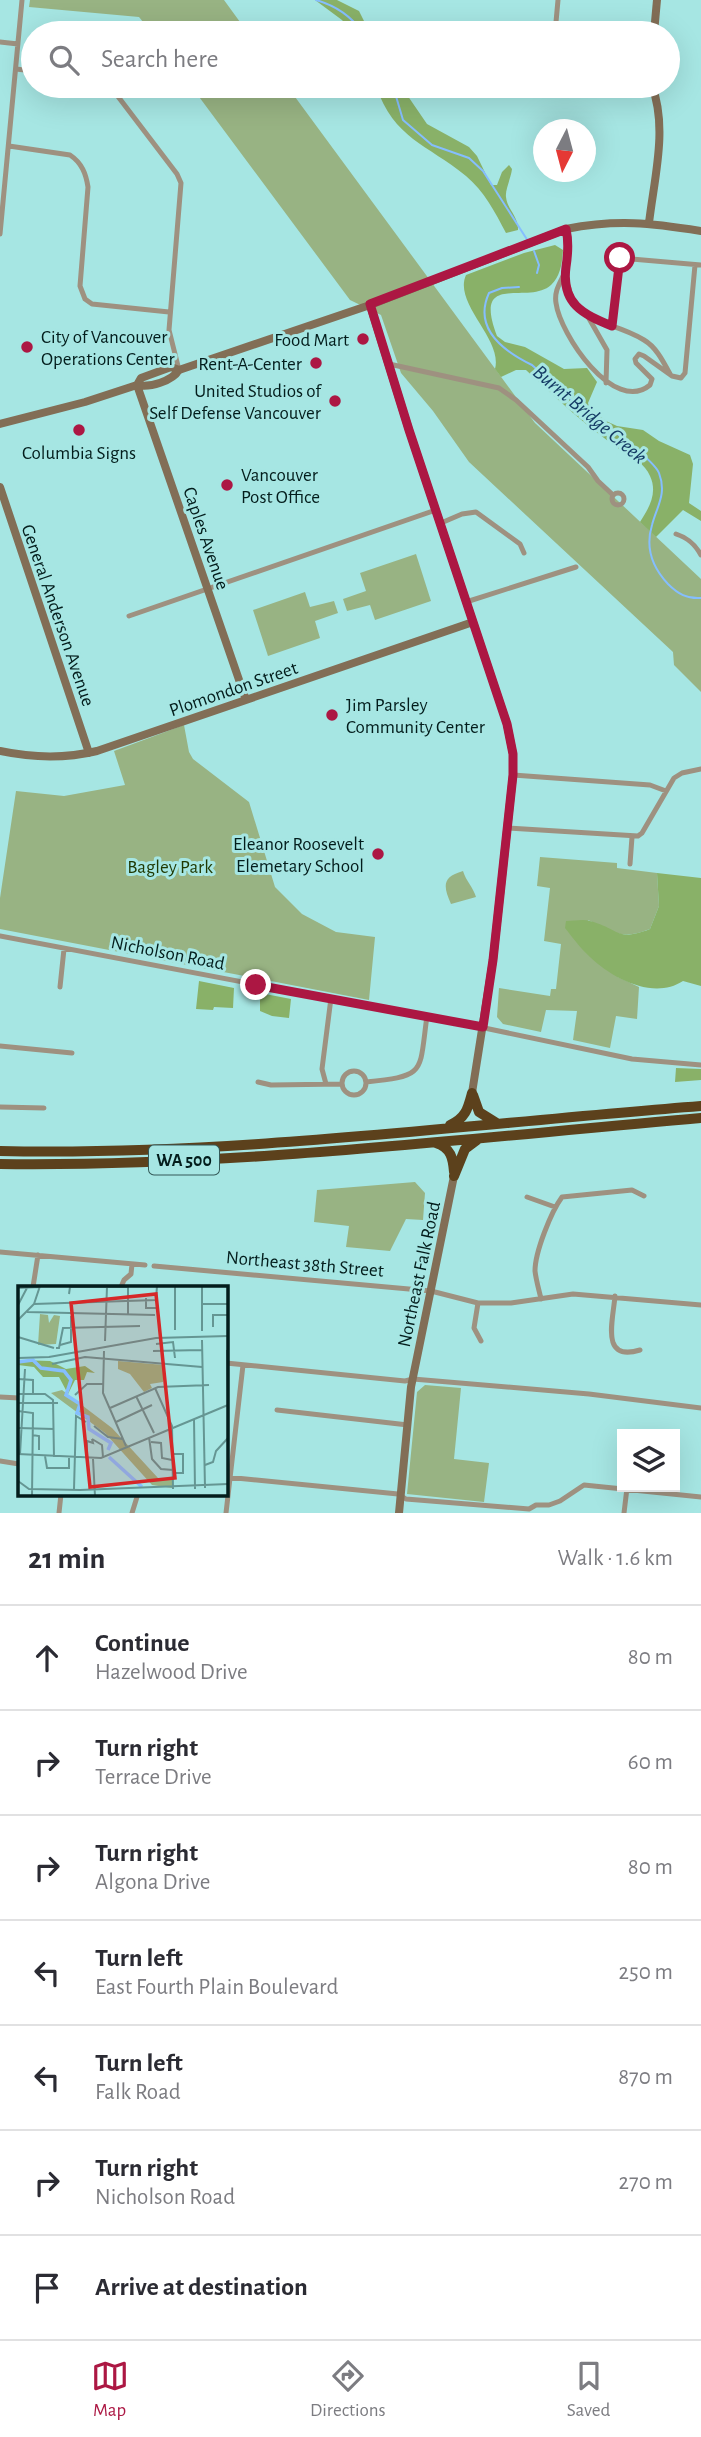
<!DOCTYPE html>
<html lang="en">
<head>
<meta charset="utf-8">
<style>
  body { margin:0; font-family:"Alegreya Sans",sans-serif; background:#f2f2f3; color:#2b2b33 }
  .controls { position:absolute; right:21px; bottom:21px; display:grid; overflow:hidden; border-radius:0px; box-shadow:0 7px 28px #0002 }
  .controls button { width:63px; height:63px; display:grid; place-items:center; padding:0; border:0; border-bottom:2px solid #e1e1e2; background:#fff; color:#2b2b33; font:35px sans-serif }
  .compass { position:absolute; left:533px; top:119px; width:63px; height:63px; border-radius:50%; background:#fff; box-shadow:0 7px 28px #0002; rotate:186deg }
  .stop { position:absolute; width:21px; height:21px; margin:-16px; border:5px solid #ac1743; border-radius:50%; background:#fff }
  .stop.end { background:#ac1743; border-color:#fff; box-shadow:0 2px 7px #0008 }
  .list { margin:0; padding:0; list-style:none }
  h2 { display:flex; justify-content:space-between; align-items:center; height:91px; margin:0; padding:0 28px; font-size:30px }
  h2 small { font-size:23px; font-weight:400; color:#7c7c81 }
  .list li { display:grid; grid-template-columns:46px 1fr auto; gap:21px; align-items:center; box-sizing:border-box; height:105px; padding:0 28px; border-top:2px solid #e1e1e2 }
  .list b { display:block; font-size:26px; white-space:nowrap }
  .list p { margin:0; font-size:23px; white-space:nowrap; color:#7c7c81 }
  .list em { font-size:23px; font-style:normal; color:#7c7c81 }
  .icon { flex:none; width:38px; height:38px; fill:none; stroke:currentColor; stroke-width:2; stroke-linecap:round; stroke-linejoin:round }
  .map { position:relative; flex:none; width:701px; height:1513px; overflow:hidden }
  .search { position:absolute; background:#fff; box-shadow:0 7px 28px #0002; left:21px; right:21px; top:21px; height:77px; display:flex; align-items:center; gap:18px; box-sizing:border-box; padding:0 24px; border-radius:38px; color:#7c7c81; font-size:26px }
  .sheet { height:826px; background:#fff }
  nav { display:flex; justify-content:space-around; align-items:center; box-sizing:border-box; height:98px; border-top:2px solid #e1e1e2; background:#fff; font-size:19px; color:#7c7c81 }
  nav a { display:grid; justify-items:center; gap:4px }
  nav .on { color:#ac1743 }
  .map>svg:first-child { display:block }
  .green { fill:#98b383 }
  .forest { fill:#89b168 }
  .lines { fill:none; stroke-linecap:round; stroke-linejoin:round }
  .stream { stroke:#85befe; stroke-width:2 }
  .street { stroke:#9e9180; stroke-width:5 }
  .secondary { stroke:#826e56; stroke-width:8 }
  .highway { stroke:#5c411c; stroke-width:10 }
  .route { stroke:#ac1743; stroke-width:9 }
  .poi-dot { fill:#ac1743; stroke:#a6e6e3; stroke-width:2.5 }
  .labels { text-anchor:middle; stroke-width:6; stroke-linejoin:round; paint-order:stroke }
  .shield { fill:#a6e6e3; stroke:#345958; stroke-width:2 }
  .shield-label { font-size:18px; font-weight:bold; fill:#031d1c }
  .poi-label { font-size:19px; fill:#031d1c; stroke:#a6e6e3; text-anchor:end }
  .street-label { font-size:19px; fill:#031d1c; stroke:#a6e6e3 }
  .park-label { font-size:19px; fill:#1f3802; stroke:#a6e6e3 }
  .water-label { font-size:21px; font-style:italic; fill:#163d66; stroke:#a6e6e3 }
  .inset-river { fill:none; stroke:#85befe; stroke-width:3.5 }
  .inset-road { fill:none; stroke:#659693; stroke-width:2 }
  .view { fill:#d62828; fill-opacity:0.15; stroke:#d62828; stroke-width:3.5 }
  .inset-edge { fill:none; stroke:#031d1c; stroke-width:3.5 }
</style>
</head>
<body>
<div class="map">
<svg width="701" height="1513" viewBox="0 0 701 1513">
  <rect width="100%" height="100%" fill="#a6e6e3"/>
  <path class="green" d="M30,0H224L248,33H152L139,17L29,7Z
    M191,86H287L535,423L701,579V692L674,665L673,652L469,462L433,411L401,373L381,315L350,300Z
    M416,554L431,601L375,620L370,605L347,611L343,599L366,591L360,573Z
    M305,592L310,607L334,601L338,613L315,621L320,638L268,656L253,610Z
    M184,725L189,752L193,759L249,802L275,887L302,914L336,932L375,937L369,1000L0,929V898L16,791L64,796L125,785L114,751Z
    M540,857L617,863V868L657,873L659,906L650,929C621,940 615,933 588,920L618,977L639,987L637,1019L616,1016L610,1048L573,1040L577,1011L546,1010L541,1032L503,1024L497,1017L499,988L550,996L551,989H556L561,944L544,941L550,888L537,886Z
    M463,871C466,881 473,887 476,897L451,904C443,886 442,877 463,871Z
    M415,1182L425,1193L423,1220L406,1219L390,1251L346,1247L349,1226L314,1222L317,1190Z
    M425,1385L461,1388L454,1459L489,1463L484,1502L407,1494L417,1392Z"/>
  <path class="forest" d="M315,0H337L359,11L370,33H353L342,20Z
    M376,86H401L427,124L469,147L477,156L491,185H497L502,172L509,165L512,169C511,178 505,190 506,197C507,209 519,217 518,230L506,233C495,212 484,191 466,176C427,144 394,139 376,86Z
    M555,245L563,250C562,262 561,276 551,285C528,306 472,270 497,336L505,342L525,347L564,369L587,368L597,382L588,403L589,407L606,421L617,426L643,430L659,441L690,455L693,464L689,503L701,511V521L683,510L656,537L640,522C649,508 658,493 650,476C645,464 633,457 622,451C587,427 557,399 526,370H516L501,377L495,369C503,339 453,304 466,275L524,253Z
    M657,873L701,878V986L683,981C654,1000 613,979 590,957C581,949 573,938 565,928L566,921C574,921 583,919 590,921C620,929 616,942 650,929L659,906Z
    M199,981L234,988L233,1008L214,1007L213,1010L196,1009Z
    M260,993L291,999L289,1018L272,1016L260,1011Z
    M676,1068L701,1069V1080L675,1082Z"/>
  <g class="lines">
    <path class="stream" d="M316,0C337,6 350,16 364,33
      M393,86L403,120L432,145L469,158L483,171L528,241
      M534,251L539,265L537,273
      M519,287L502,288L489,293C473,328 503,351 532,365C543,375 553,385 564,394C582,408 653,457 659,473C667,494 657,506 652,525C645,548 652,567 668,584C678,594 687,599 701,598"/>
    <path class="street" d="M555,33L558,0
      M0,42L18,44
      M16,69L33,71
      M110,86L177,174L181,183L169,330L179,370
      M9,146L70,155C82,163 86,174 88,187L80,286L85,299L92,304L169,312
      M566,229C569,242 570,260 565,272C560,283 554,291 556,303C560,334 614,415 650,385L652,379L636,363L635,359L639,354L644,356L672,376L681,378L685,373L695,265
      M0,234L22,0
      M566,271C571,329 604,316 644,340C656,347 663,361 670,374
      M587,315L607,350L606,383
      M612,326L620,258L701,265
      M389,364L499,388L516,400L588,467L598,481L613,495
      M612 499a6 6 0 1 1 12 0a6 6 0 1 1-12 0Z
      M441,523L462,514L476,512L520,544L524,553
      M676,534C688,538 695,544 701,555
      M466,602L576,567
      M129,616L436,510
      M513,775L650,785L666,791
      M507,828L638,836L642,833L674,778L682,773L701,769
      M630,864L632,837
      M0,936L475,1026L632,1059L701,1065
      M60,987L64,949
      M0,1046L72,1053
      M342 1083a12 12 0 1 1 24 0a12 12 0 1 1-24 0Z
      M258,1082L271,1085L342,1084
      M366,1082C427,1076 419,1073 427,1016
      M326,1084L322,1069L331,998
      M0,1107L44,1108
      M527,1197L555,1207
      M0,1252L145,1265
      M154,1266L431,1291L478,1303H511L573,1294L701,1305
      M33,1287L38,1255
      M121,1287L124,1280L131,1274L132,1264
      M615,1296C613,1321 600,1362 640,1350
      M541,1299C539,1290 536,1280 535,1271C535,1252 551,1212 562,1197L632,1190L644,1196
      M478,1303L474,1328L481,1341
      M226,1363L405,1381L413,1379L589,1394L701,1408
      M0,1397L19,1398
      M277,1410L408,1425
      M0,1461L19,1464
      M226,1477L398,1494L406,1499L529,1509L536,1505H549L560,1501L584,1485L701,1497
      M59,1513L61,1494
      M132,1513L137,1497
      M226,1513L243,1365
      M624,1513L627,1488"/>
    <path class="secondary" d="M654,33L657,0
      M649,223C654,179 668,128 652,86
      M370,305L409,430L507,724L513,754V775L493,960L472,1093
      M137,385L246,700
      M137,385L141,378L171,367L179,370
      M0,424L85,402L137,385C150,388 172,381 179,370L370,305L566,229C617,219 651,223 701,231
      M0,487L89,753
      M0,751C33,758 64,759 97,751L473,622
      M399,1513L411,1387L454,1176"/>
    <path class="highway" d="M473,1095L479,1112L495,1122
      M450,1125C466,1118 468,1108 472,1093
      M436,1143C451,1148 453,1158 454,1172
      M0,1151C234,1156 468,1124 701,1106
      M0,1164C234,1167 468,1138 701,1118
      M454,1176L465,1149L477,1140"/>
  </g>
  <g class="lines">
    <path class="route" d="M256,985L483,1027L493,960L513,775V754L507,724L409,430L370,304L566,229C569,242 568,254 566,267C561,304 583,314 612,326L620,258"/>
  </g>
  <g class="poi-dot">
    <circle cx="363" cy="339" r="7"/>
    <circle cx="27" cy="347" r="7"/>
    <circle cx="316" cy="363" r="7"/>
    <circle cx="335" cy="401" r="7"/>
    <circle cx="79" cy="430" r="7"/>
    <circle cx="227" cy="485" r="7"/>
    <circle cx="332" cy="715" r="7"/>
    <circle cx="378" cy="854" r="7"/>
  </g>
  <g class="labels">
    <rect class="shield" x="149" y="1145.5" width="70" height="29" rx="5"/>
    <g class="shield-label">
      <text x="184" y="1166">WA 500</text>
    </g>
    <g class="poi-label">
      <text x="41" y="343" text-anchor="start">City of Vancouver<tspan x="41" dy="22">Operations Center</tspan></text>
      <text x="349" y="346">Food Mart</text>
      <text x="302" y="370">Rent-A-Center</text>
      <text x="321" y="397">United Studios of<tspan x="321" dy="22">Self Defense Vancouver</tspan></text>
      <text x="79" y="459" text-anchor="middle">Columbia Signs</text>
      <text x="241" y="481" text-anchor="start">Vancouver<tspan x="241" dy="22">Post Office</tspan></text>
      <text x="346" y="711" text-anchor="start">Jim Parsley<tspan x="346" dy="22">Community Center</tspan></text>
      <text x="364" y="850">Eleanor Roosevelt<tspan x="364" dy="22">Elemetary School</tspan></text>
    </g>
    <g class="street-label">
      <text transform="translate(207 538) rotate(71)" y="7">Caples Avenue</text>
      <text transform="translate(59 615) rotate(71)" y="7">General Anderson Avenue</text>
      <text transform="translate(233 688) rotate(-19)" y="7">Plomondon Street</text>
      <text transform="translate(168 952) rotate(11)" y="7">Nicholson Road</text>
      <text transform="translate(305 1263) rotate(5)" y="7">Northeast 38th Street</text>
      <text transform="translate(418 1274) rotate(-78)" y="7">Northeast Falk Road</text>
    </g>
    <g class="park-label">
      <text x="170" y="873">Bagley Park</text>
    </g>
    <g class="water-label">
      <text transform="translate(590 414) rotate(40)" y="7">Burnt Bridge Creek</text>
    </g>
  </g>
  <g transform="translate(18 1286)">
    <rect width="210" height="210" fill="#a6e6e3"/>
    <path d="M22,28L30,29L31,37L36,29L42,30L38,58L20,59ZM100,75L146,79L145,96L132,98L134,102L126,106L112,88L100,83ZM44,104L94,142L140,192H154V202L134,199L87,147L33,107Z" fill="#98b383"/>
    <path d="M0,74L32,75L48,83L67,80L77,87L69,86L66,94H57L50,108L41,91H25L16,81L0,79Z" fill="#89b168"/>
    <path class="inset-river" d="M0,76L15,74L23,82L46,85L53,94L48,109L62,118L59,127L70,131L71,143L93,157L90,164M91,171L124,201"/>
    <path class="inset-road" d="M157,0V44M184,0V45M0,2L22,1M51,8L52,1H110V29M128,12V22H140M16,18L138,14L139,0M184,18H210M0,19L10,0M9,26L137,29M0,34L16,18L22,0M195,41V29H210V18M0,51L36,62M184,54L187,202M87,55L89,1M138,58L155,56L157,72M42,59L53,56V30M38,62H41L45,42L122,40M209,64L210,119M86,65L85,107L108,160M135,65L184,64M0,72L31,71L138,52L210,50M34,78L67,71L184,81M0,93L15,94V108M137,102L154,140L155,203M0,108H27L35,114L36,171M57,109L69,98H85M118,110L136,147M0,117H40M92,122L140,101L191,99M0,125L15,127L14,210M176,133L177,203M98,136L134,119M76,140L90,151L105,153M0,142L36,143M14,149L21,150V164M131,151L134,173L143,183L155,184M74,153L84,159L85,171M133,156L143,157L144,172L154,174M0,168L83,172L210,119M2,168L7,83M154,168H165V187H155M69,169V155L75,157L74,153M27,170L29,182H51V172M75,173L77,210M187,179L195,176L198,165L210,152M0,195L11,203L62,204L210,198M56,203L58,130L68,136"/>
    <path class="view" d="M138,8L157,192L72,201L53,17Z"/>
    <rect width="210" height="210" class="inset-edge"/>
  </g>
</svg>
<div class="controls">
<button><svg class="icon" aria-label="layers" viewBox="0 0 24 24"><path d="M12 4l9 5-9 5-9-5zM3 14l9 5 9-5"/></svg></button>
</div>
<svg class="compass" viewBox="-18 -18 36 36"><path d="M0-13l5 13h-10z" fill="#e53935"/><path d="M0 13l5-13h-10z" fill="#7c7c81"/></svg>
<div class="stop" style="left:620px;top:258px"></div>
<div class="stop end" style="left:256px;top:985px"></div>
<div class="search"><svg class="icon" aria-label="search" viewBox="0 0 24 24"><circle cx="10" cy="10" r="6"/><path d="M15 15l6 6"/></svg>Search here</div>
</div>
<section class="sheet">
<h2>21 min<small>Walk · 1.6 km</small></h2>
<ul class="list">
<li><svg class="icon" aria-label="ahead" viewBox="0 0 24 24"><path d="M12 20V5M6 11l6-6 6 6"/></svg><div><b>Continue</b><p>Hazelwood Drive</p></div><em>80 m</em></li>
<li><svg class="icon" aria-label="right" viewBox="0 0 24 24"><path d="M7 20v-9h11M14 6l5 5-5 5"/></svg><div><b>Turn right</b><p>Terrace Drive</p></div><em>60 m</em></li>
<li><svg class="icon" aria-label="right" viewBox="0 0 24 24"><path d="M7 20v-9h11M14 6l5 5-5 5"/></svg><div><b>Turn right</b><p>Algona Drive</p></div><em>80 m</em></li>
<li><svg class="icon" aria-label="left" viewBox="0 0 24 24"><path d="M17 20v-9H6M10 6l-5 5 5 5"/></svg><div><b>Turn left</b><p>East Fourth Plain Boulevard</p></div><em>250 m</em></li>
<li><svg class="icon" aria-label="left" viewBox="0 0 24 24"><path d="M17 20v-9H6M10 6l-5 5 5 5"/></svg><div><b>Turn left</b><p>Falk Road</p></div><em>870 m</em></li>
<li><svg class="icon" aria-label="right" viewBox="0 0 24 24"><path d="M7 20v-9h11M14 6l5 5-5 5"/></svg><div><b>Turn right</b><p>Nicholson Road</p></div><em>270 m</em></li>
<li><svg class="icon" aria-label="arrive" viewBox="0 0 24 24"><path d="M6 21V4h12l-3 4 3 4H6"/></svg><div><b>Arrive at destination</b></div></li>
</ul>
</section>
<nav>
<a class="on"><svg class="icon" aria-label="map" viewBox="0 0 24 24"><path d="M3 6l6-2 6 2 6-2v14l-6 2-6-2-6 2zM9 4v14M15 6v14"/></svg>Map</a>
<a><svg class="icon" aria-label="directions" viewBox="0 0 24 24"><path d="M12 3l9 9-9 9-9-9zM9 14v-3h6M13 9l2 2-2 2"/></svg>Directions</a>
<a><svg class="icon" aria-label="saved" viewBox="0 0 24 24"><path d="M7 4h10v16l-5-4-5 4z"/></svg>Saved</a>
</nav>
</body>
</html>
